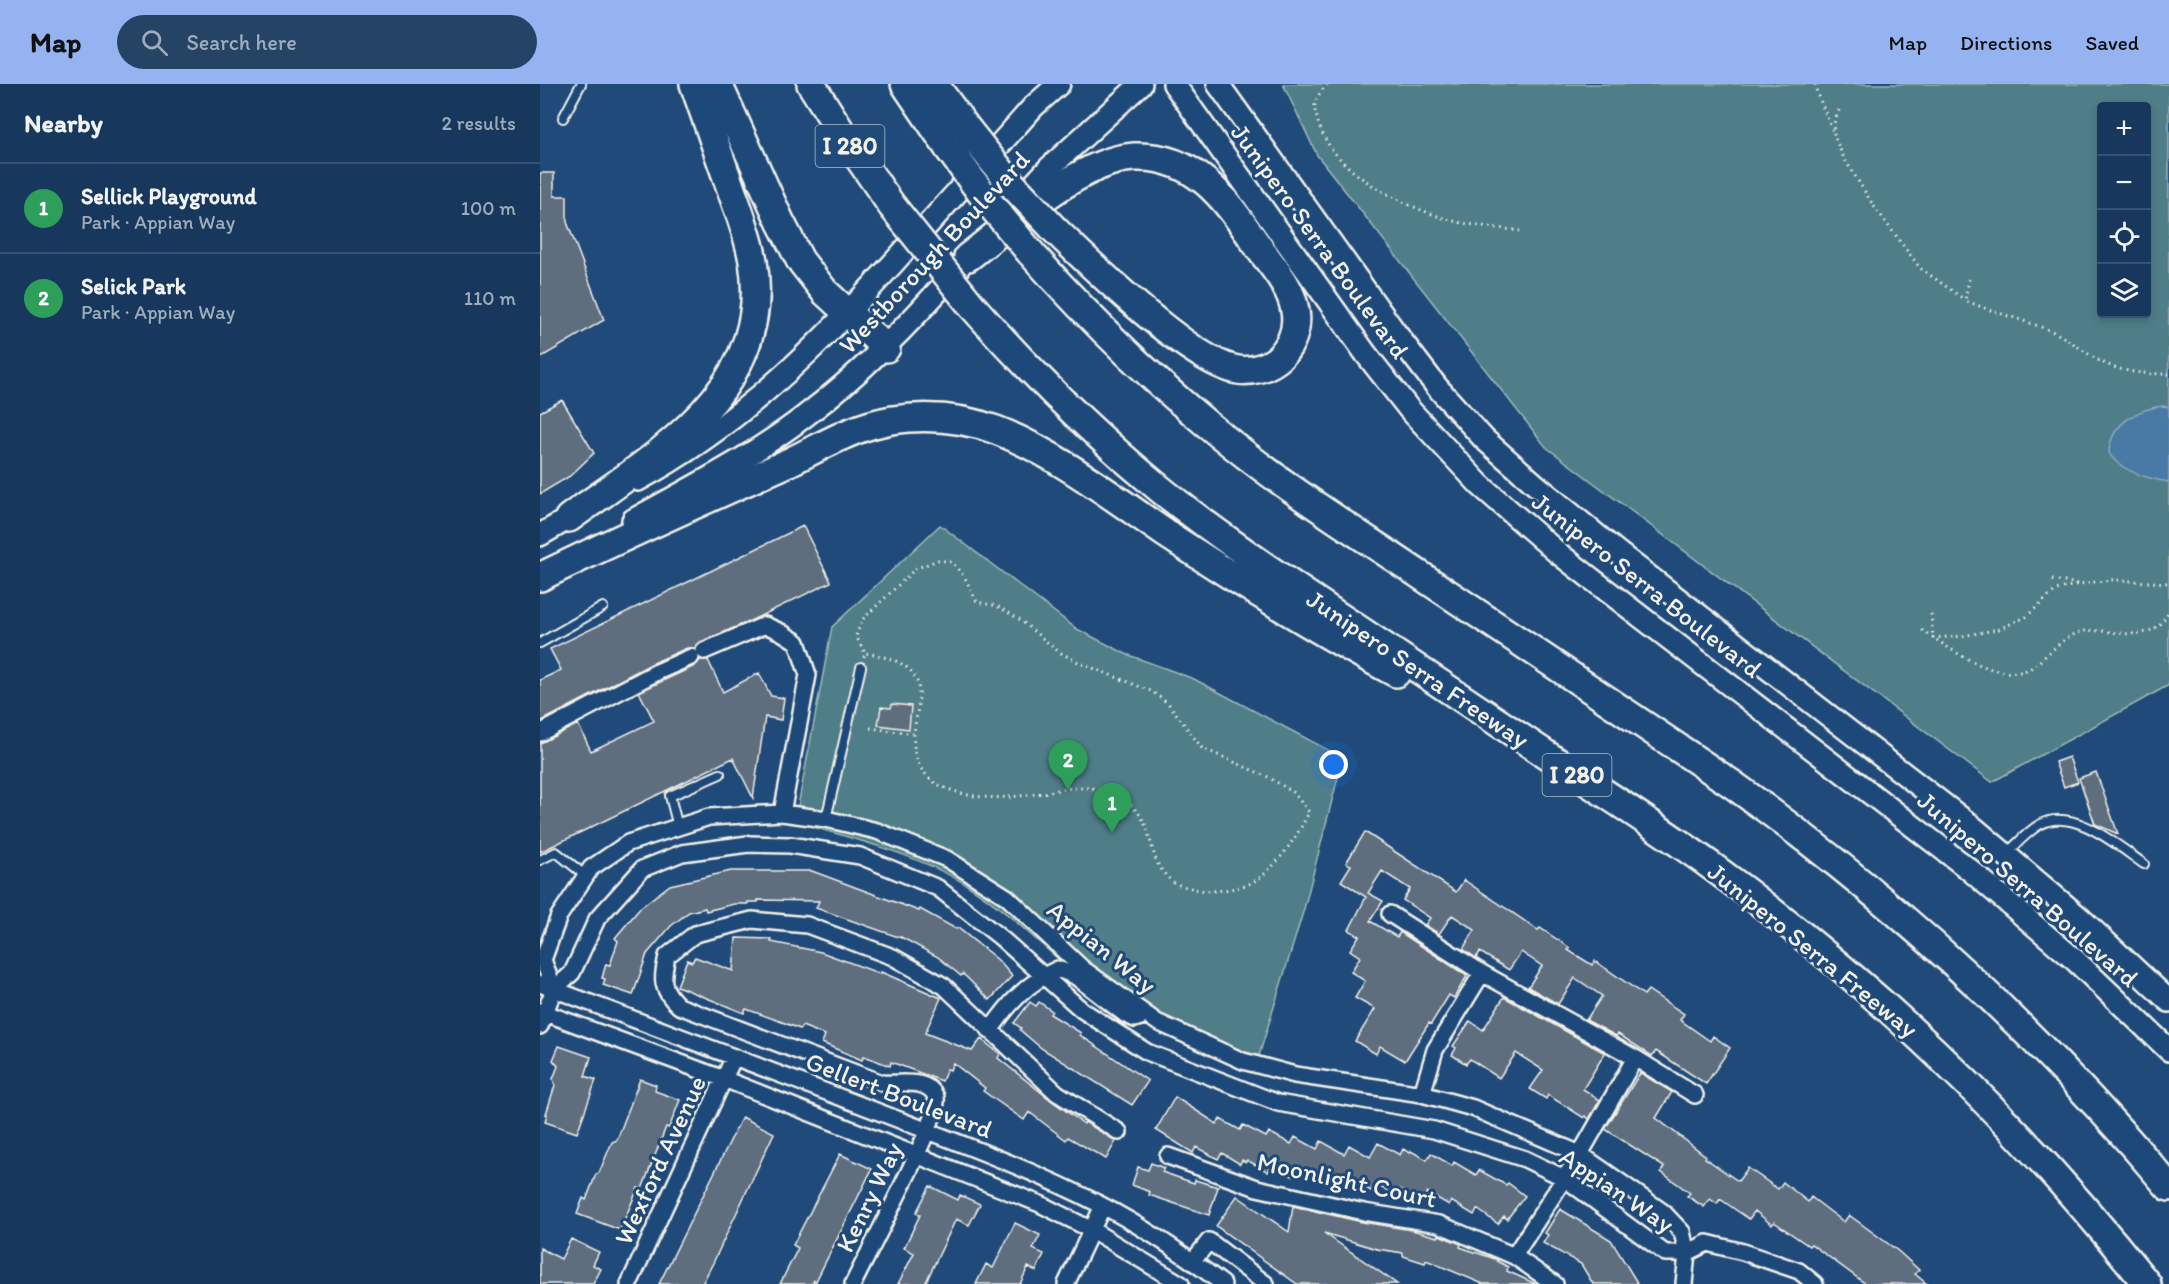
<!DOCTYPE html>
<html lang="en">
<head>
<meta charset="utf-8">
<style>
  body { margin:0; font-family:Itim,sans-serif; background:#244365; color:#f1f3f6 }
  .controls { position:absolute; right:18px; top:18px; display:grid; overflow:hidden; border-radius:6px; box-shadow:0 3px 9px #0003 }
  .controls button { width:54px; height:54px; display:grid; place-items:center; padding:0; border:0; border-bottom:2px solid #365272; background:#17385c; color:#f1f3f6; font:30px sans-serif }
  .you { position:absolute; left:794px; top:681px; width:21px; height:21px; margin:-15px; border:4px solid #fff; border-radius:50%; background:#1a73e8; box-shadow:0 0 0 9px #1a73e833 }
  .badge { display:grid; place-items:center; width:39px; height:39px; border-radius:50%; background:#95b2f1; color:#fff; font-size:20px; font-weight:700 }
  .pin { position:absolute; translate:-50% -50px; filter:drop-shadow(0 2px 3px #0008) }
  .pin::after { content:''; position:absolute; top:32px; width:21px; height:18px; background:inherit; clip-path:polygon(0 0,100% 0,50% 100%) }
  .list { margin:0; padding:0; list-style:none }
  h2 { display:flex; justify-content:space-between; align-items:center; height:78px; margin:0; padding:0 24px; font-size:26px }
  h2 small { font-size:20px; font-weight:400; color:#9eacbb }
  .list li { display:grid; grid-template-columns:39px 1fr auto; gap:18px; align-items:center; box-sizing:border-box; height:90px; padding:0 24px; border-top:2px solid #365272 }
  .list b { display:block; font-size:22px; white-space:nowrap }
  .list p { margin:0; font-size:20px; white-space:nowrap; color:#9eacbb }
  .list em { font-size:20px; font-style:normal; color:#9eacbb }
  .icon { flex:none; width:33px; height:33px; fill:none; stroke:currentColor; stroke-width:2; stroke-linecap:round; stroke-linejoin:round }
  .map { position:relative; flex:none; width:1629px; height:1200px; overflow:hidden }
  header { display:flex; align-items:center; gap:36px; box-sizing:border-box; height:84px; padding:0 30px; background:#95b2f1; color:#111 }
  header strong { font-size:28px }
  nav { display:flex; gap:33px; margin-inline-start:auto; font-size:21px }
  .search { width:420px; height:54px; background:#244365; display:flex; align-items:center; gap:15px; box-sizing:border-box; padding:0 21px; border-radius:33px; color:#9eacbb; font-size:22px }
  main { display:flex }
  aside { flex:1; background:#17385c }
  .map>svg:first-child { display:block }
  .green { fill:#4f7e88; stroke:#a2b8b8; stroke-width:1.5; fill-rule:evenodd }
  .water { fill:#497aa6; stroke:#8daac0; stroke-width:1.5 }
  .building { fill:#5f6e7f; stroke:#f4f1e8; stroke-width:1.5 }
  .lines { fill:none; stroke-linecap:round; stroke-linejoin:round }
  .lane-casing { stroke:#f4f1e8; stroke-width:12 }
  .street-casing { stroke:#f4f1e8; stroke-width:20 }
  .secondary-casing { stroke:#f4f1e8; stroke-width:26 }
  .highway-casing { stroke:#f4f1e8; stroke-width:32 }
  .path { stroke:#f4f1e8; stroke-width:3; stroke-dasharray:1.5 4.5; stroke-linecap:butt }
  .lane { stroke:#1f4a7a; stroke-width:8 }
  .street { stroke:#1f4a7a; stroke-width:15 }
  .secondary { stroke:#1f4a7a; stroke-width:21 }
  .highway { stroke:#1f4a7a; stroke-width:27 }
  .highway-bridge-casing { stroke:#f4f1e8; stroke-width:32; stroke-linecap:butt }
  .highway-bridge { stroke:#1f4a7a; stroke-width:27 }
  .labels { text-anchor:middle; stroke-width:6; stroke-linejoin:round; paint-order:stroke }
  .shield { fill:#1f4a7a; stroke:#b4bfc7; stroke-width:1.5 }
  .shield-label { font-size:24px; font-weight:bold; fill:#f4f1e8 }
  .street-label { font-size:26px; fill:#f4f1e8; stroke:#1f4a7a }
</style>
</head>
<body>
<header>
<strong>Map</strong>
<div class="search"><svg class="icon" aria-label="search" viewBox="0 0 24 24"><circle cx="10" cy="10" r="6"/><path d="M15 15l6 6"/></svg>Search here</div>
<nav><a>Map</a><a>Directions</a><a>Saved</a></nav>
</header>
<main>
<aside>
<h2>Nearby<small>2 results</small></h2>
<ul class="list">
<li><span class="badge" style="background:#2e9e5b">1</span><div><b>Sellick Playground</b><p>Park · Appian Way</p></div><em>100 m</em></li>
<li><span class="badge" style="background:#2e9e5b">2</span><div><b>Selick Park</b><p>Park · Appian Way</p></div><em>110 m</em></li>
</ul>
</aside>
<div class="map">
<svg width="1629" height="1200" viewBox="0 0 1629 1200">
  <rect width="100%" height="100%" fill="#1f4a7a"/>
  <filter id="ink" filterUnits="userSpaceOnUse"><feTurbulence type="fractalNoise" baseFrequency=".0167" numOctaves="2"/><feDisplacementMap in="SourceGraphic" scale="12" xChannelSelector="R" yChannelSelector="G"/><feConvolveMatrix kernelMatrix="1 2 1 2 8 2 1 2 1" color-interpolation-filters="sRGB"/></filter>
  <g filter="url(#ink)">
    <path class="green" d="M743,0H1629V601L1452,698L1006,363L777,71ZM1562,22H1606V230H1562Z
      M400,441L537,545L586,570L654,595L803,674L764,825L714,988C652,967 593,936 542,895C504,865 471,829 430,803C380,771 312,754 255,738L292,543Z"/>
    <path class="water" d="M1624,322L1629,323V398C1609,395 1579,387 1569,369C1570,340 1598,324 1624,322Z"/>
    <path class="building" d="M0,89H14V112H27V138L64,236L0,274Z
      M22,316L54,369L30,392L0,410V328Z
      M263,442L291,498L208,538L160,558L155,564H147L113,579L0,638V596L21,586L10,565Z
      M160,576H168L183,608L219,589L231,612L244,614L241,636L225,633L213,714L193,674L0,768V659L38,640L51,667L114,637L99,608L155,582Z
      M352,620L371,622L369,645L338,641L341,623L351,624Z
      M1529,673L1538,698L1524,703L1515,678Z
      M1556,688L1578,750L1555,740L1539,694Z
      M825,748L916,808L924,796L998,846L1000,844L1030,864L1028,866L1052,881L1055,877L1104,911L1108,906L1144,930L1140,936L1170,957L1173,952L1190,964L1166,1000L1116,967L1112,972L1078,950L1076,952L1046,936L1062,912L1035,894L1018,920L988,903L1002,882L981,868L969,886L940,868L936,874L923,865L935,846L912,831L899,850L885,841L890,834L863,816L870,805L842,787L828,809L843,817L830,837L857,853L860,848L927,892L914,914L909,911L891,940L889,939L865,977L840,962L836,970L815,957L835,925L815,914L825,897L811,888L820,873L810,866L819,852L809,846L826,813L801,797L811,781L806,779Z
      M191,787H272L379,827L380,825L416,845L418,844L458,876L472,892L450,916L423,890L421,892L398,873L361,853V854L276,824L279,817L218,816V818H208V820H194L166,827L165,824L149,828L131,842L107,870L93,911L63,901L65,895L62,894L66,880L70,881L78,857L75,854L101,823L130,801Z
      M196,854L232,855L231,858L281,868L341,890V888L401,914L385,949L432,967L441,955L460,970L458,974L512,1017L544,1040L545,1038L576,1057L566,1075L528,1053L526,1056L489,1028L484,1036L443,1007L445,1004L413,979L410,986L407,985L402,997L351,978L350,982L324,972L322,976L282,959L285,951L262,942L260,945L242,938L206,925L204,929L137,902L147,876L152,878L155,873L193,887Z
      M964,913L1065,969L1043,1005L1060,1016L1049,1035L1045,1032L1044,1034L1008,1011L1006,1015L990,1005L1003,986L976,969L959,994L930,975L926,980L912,971L916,964L913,962L930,937L943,946Z
      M490,918L496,922L499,918L512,927L510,930L541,949L540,951L608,997L592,1021L501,964L480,946L481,944L474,939Z
      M19,962L51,973L45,992L56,996L37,1049L5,1038L7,1030H6L15,1001L13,995L18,982L13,976Z
      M1100,989L1132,1008L1116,1034L1166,1072L1165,1074L1198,1097L1208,1084L1238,1105L1243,1098L1268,1118L1271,1113L1304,1138L1309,1131L1358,1167L1379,1186L1375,1190L1387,1200H1326L1271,1160L1269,1162L1234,1138L1232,1141L1215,1127L1209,1135L1180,1115L1177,1120L1170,1115L1164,1123L1147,1112L1150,1109L1121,1088L1124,1083L1065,1045Z
      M100,995L116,1001L115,1007L140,1016L129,1044L126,1043L102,1105L98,1104L80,1146L37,1130L43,1114L46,1116L56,1090L59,1089L72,1058L77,1056Z
      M635,1013L677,1040L680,1035L700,1046L703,1041L726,1053L729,1048L751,1060L755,1053L777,1065L781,1057L804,1070L809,1061L830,1073L838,1059L860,1071L863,1065L870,1069L871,1067L887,1076L891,1069L912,1082L914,1078L936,1091L939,1086L966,1101L968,1099L985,1112L967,1135L964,1132L958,1140L937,1125L934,1131L911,1117L909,1121L887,1108L882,1118L860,1105L856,1112L835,1100L831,1107L807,1094L804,1100L786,1090L779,1097L760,1086L758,1090L754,1087L752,1092L732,1080L728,1088L707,1076L706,1078L702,1076L700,1080L682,1069L678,1075L656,1063L653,1069L616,1046Z
      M202,1033L234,1049L173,1179L162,1200H119Z
      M300,1070L332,1085L276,1197L274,1196L272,1200H240L258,1164L253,1161Z
      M611,1079L624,1084L622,1088L654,1099L655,1096L678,1103L669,1131L609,1111L610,1108L592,1101L598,1083L608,1086Z
      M390,1102L418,1116L420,1111L440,1120L429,1141L416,1135L385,1200H358L374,1169L364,1164L380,1131L376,1129Z
      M697,1112L749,1148L753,1122L822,1138L872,1146L898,1153L899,1151L921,1160L920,1163L958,1176L957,1177L968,1183L967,1187L996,1200H943L886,1176L885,1179L863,1172V1169L837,1165L784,1149L857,1200H757L676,1142Z
      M1020,1125L1071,1156L1098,1200H1053L1041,1180L1003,1159L1008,1151L1005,1149Z
      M475,1139L500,1151L493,1165L504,1170L496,1187L488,1183L480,1200H436L446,1180L453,1184Z
      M31,1155L59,1168L53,1181L61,1185L53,1200H0V1164L21,1175Z"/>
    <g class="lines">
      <g class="lane-casing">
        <path id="lane" d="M23,34L41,0
          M0,559L63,523
          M286,735L321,583
          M138,743L130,712L180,690
          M1467,769C1477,760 1487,748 1499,741C1532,721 1578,762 1604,780
          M0,776L16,768L46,792"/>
      </g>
      <g class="street-casing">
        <path id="street" d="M164,567L225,541L241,548L257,558L268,591L242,729
          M0,649L117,588L151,573
          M850,830L942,889L1095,974L1155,1011
          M0,900C106,939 212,980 318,1020C400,1052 483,1081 561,1121C604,1143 645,1171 683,1200
          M14,905L3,876L19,832L51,784L88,759L169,733L242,729L286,735L337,747L407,775L467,813L542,884L617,938L703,977L755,991L882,1010L933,1024L1040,1070L1123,1128L1142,1148L1147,1169L1144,1200
          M0,927L184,995L500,1120L552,1146L641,1200
          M0,942L14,905L32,889L57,835L102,785L142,769L208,760L250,761L320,772L398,804L461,854L542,926L607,968L738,1019L894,1046L985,1075L1024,1094L1125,1169H1147L1167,1159L1203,1168L1259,1187L1275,1200
          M450,947C468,920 488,898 518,885L535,892L586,931L595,935L607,931
          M882,1010L895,966L942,889
          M628,1072L717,1104L824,1128L899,1140L974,1172L1015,1200
          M974,1172L1040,1070L1095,974
          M653,1177L669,1157L726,1200
          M89,1200L194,973
          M313,1200C325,1175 403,1028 396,1013C388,993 358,1001 342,999L139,922C120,905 122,895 127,872L155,850L212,836L267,841L353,873L404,902L517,1009L579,1048
          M526,1200L563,1122"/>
      </g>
      <g class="secondary-casing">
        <path id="secondary" d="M634,0L826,270L869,325L940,401L1018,469L1430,786L1536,877L1629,966
          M678,0L855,248L897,303L944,355L996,401L1076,467L1434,744L1540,834L1629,917
          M474,122L508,85L601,0
          M98,396C207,337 291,250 372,158C413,113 453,68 494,22L519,0
          M93,436C152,403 212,373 265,332C323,288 372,238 419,183
          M0,451L42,427"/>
      </g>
      <g class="highway-casing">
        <path id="highway" d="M178,0L240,137L260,176L285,208L346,264
          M271,0L305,54L352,122
          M365,0L409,65
          M394,0L427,45
          M490,168C552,238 619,303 693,361C753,409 819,450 883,493C986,562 1089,630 1192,700C1356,817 1499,949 1629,1103
          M428,173C471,140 540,76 594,73C659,70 689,121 722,168C735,185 752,205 755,227C758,244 752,260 740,273C729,283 713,288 698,286C652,279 551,181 515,146
          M432,222C490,288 553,350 620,405C682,455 749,499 815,543C888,592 961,640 1034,689C1081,720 1129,751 1174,784C1337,902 1482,1043 1607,1200
          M29,434C117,370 234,305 213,177C209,153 200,130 192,108C179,72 167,36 154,0
          M0,493C80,454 160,418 241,382C278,365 310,343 352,336C387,331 423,334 456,346C514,368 574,414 625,449C701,499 776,546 856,589"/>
      </g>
      <path class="path" d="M787,0C782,6 777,12 775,20C774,26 777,32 778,38C793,88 856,118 903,134C927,142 955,143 980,147
        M1275,0L1277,9L1294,50
        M1299,26L1294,39V52L1304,74L1333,121L1380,184L1425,216
        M1429,195L1425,216C1453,229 1483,235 1511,247C1531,255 1546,271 1566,280C1586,289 1608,290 1629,290
        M1512,496L1539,500L1572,496L1629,499
        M1391,530L1393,554L1423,552L1459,545L1486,533L1516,506L1539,500
        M1382,546C1407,563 1465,606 1495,581C1509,570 1526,550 1545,547C1568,544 1597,558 1618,542C1622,539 1626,532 1629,527
        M324,573L325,569L316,552L322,536L375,485L398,476L412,478L425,494L437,518L457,522L479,535L519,568L540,579L611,607L628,619L662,664L728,693L753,708L769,728C759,750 735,786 713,798C697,806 671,809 655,805C648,803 639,802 633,798C611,781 614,760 604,738C597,723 577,709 561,706C542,701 522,705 503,709C474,713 445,717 417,708C407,705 396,701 389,694C342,648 429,585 325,569
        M330,644L374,650"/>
      <use href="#lane" class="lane"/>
      <use href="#street" class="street"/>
      <use href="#secondary" class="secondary"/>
      <use href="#highway" class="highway"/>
      <g class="highway-bridge-casing">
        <path id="highway-bridge" d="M427,45L467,95L515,146
          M409,65L445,114L490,168
          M352,122L432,222"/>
      </g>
      <use href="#highway-bridge" class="highway-bridge"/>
    </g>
  </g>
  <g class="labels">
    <g class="shield">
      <rect x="275.5" y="41" width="69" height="42" rx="4.5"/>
      <rect x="1002.5" y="670" width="69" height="42" rx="4.5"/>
    </g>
    <g class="shield-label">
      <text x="310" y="70">I 280</text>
      <text x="1037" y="699">I 280</text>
    </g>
    <g class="street-label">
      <text transform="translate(780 157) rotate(54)" y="9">Junipero Serra Boulevard</text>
      <text transform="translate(394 168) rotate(-47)" y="9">Westborough Boulevard</text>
      <text transform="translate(1107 501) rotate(38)" y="9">Junipero Serra Boulevard</text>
      <text transform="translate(878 585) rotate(34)" y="9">Junipero Serra Freeway</text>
      <text transform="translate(1488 805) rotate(41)" y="9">Junipero Serra Boulevard</text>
      <text transform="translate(562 863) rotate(39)" y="9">Appian Way</text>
      <text transform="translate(1273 866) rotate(39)" y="9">Junipero Serra Freeway</text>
      <text transform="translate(359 1011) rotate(21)" y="9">Gellert Boulevard</text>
      <text transform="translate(120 1076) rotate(-65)" y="9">Wexford Avenue</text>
      <text transform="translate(807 1096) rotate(12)" y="9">Moonlight Court</text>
      <text transform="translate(1077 1106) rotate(34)" y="9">Appian Way</text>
      <text transform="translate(329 1113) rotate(-64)" y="9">Kenry Way</text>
    </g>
  </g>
</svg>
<div class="controls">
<button>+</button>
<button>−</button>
<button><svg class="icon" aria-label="locate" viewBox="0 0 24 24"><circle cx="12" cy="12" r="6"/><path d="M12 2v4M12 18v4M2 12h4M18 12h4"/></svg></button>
<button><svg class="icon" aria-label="layers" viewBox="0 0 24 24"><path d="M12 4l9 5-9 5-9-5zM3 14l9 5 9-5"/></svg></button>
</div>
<div class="you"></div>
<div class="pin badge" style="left:572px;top:749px;background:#2e9e5b">1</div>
<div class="pin badge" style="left:528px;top:706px;background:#2e9e5b">2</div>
</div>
</main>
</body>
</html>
